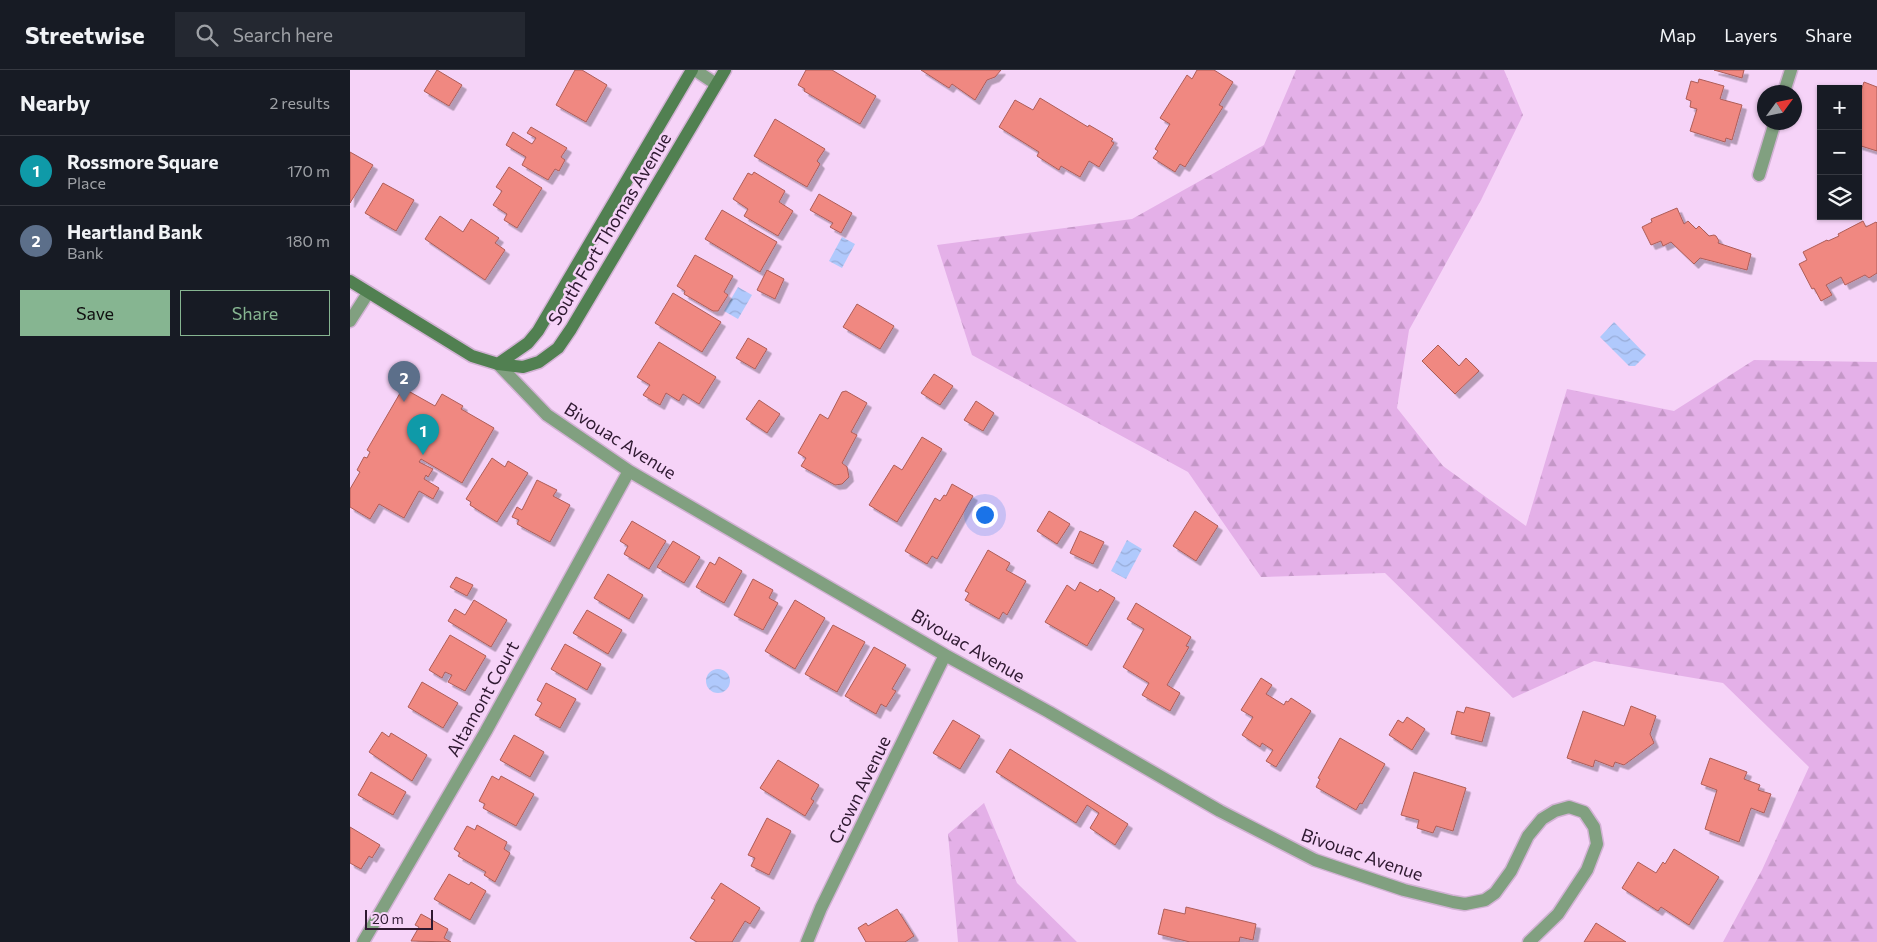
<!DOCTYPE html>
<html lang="en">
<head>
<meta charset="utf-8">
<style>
  body { margin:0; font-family:Commissioner,sans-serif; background:#242831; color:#f1f3f6 }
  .controls { position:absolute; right:15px; top:15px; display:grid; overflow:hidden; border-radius:0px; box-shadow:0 1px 4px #0004 }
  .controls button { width:45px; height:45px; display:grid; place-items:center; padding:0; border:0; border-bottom:1px solid #363941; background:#171b24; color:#f1f3f6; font:25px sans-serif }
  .compass { position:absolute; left:1407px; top:15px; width:45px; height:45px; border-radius:50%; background:#171b24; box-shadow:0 1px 4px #0004; rotate:57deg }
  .scale { position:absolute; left:15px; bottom:12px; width:68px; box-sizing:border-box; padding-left:5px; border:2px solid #2f1931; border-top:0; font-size:14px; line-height:18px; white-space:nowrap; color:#2f1931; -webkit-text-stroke:4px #f6d3f8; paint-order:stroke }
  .you { position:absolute; left:634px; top:444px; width:18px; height:18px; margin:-12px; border:4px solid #fff; border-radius:50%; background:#1a73e8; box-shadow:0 0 0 8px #1a73e833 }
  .badge { display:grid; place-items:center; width:32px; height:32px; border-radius:50%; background:#86b591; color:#fff; font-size:16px; font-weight:700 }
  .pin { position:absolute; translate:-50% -41px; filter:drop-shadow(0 1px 2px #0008) }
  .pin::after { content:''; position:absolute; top:26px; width:18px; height:15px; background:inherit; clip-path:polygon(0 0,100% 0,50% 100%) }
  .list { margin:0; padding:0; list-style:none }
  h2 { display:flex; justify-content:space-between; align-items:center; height:65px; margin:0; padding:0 20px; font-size:21px }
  h2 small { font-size:16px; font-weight:400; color:#9ea1a6 }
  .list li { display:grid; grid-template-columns:32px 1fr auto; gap:15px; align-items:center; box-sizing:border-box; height:70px; padding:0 20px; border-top:1px solid #363941 }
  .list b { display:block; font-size:19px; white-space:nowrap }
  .list p { margin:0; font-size:16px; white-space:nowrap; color:#9ea1a6 }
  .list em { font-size:16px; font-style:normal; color:#9ea1a6 }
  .actions { display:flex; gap:10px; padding:15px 20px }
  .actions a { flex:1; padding:11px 0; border:1px solid #86b591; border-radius:0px; text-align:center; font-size:18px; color:#86b591 }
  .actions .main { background:#86b591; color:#111 }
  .icon { flex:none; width:28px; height:28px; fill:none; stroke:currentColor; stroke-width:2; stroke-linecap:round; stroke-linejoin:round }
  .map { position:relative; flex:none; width:1527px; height:872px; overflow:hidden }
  header { display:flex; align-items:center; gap:30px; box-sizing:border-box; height:70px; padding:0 25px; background:#171b24; border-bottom:1px solid #363941 }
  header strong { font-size:24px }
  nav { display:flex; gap:28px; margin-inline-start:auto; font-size:18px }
  .search { width:350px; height:45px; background:#242831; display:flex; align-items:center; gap:12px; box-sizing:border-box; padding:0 18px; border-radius:0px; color:#9ea1a6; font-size:19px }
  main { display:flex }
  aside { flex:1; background:#171b24 }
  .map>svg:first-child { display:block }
  .forest { fill:url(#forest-firs) }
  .water { fill:url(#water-waves) }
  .building { fill:#f08881; stroke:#ad5d58; filter:url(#shadow) }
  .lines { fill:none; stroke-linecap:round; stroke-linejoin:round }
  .minor-casing { stroke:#d2b2d4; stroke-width:15 }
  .secondary-casing { stroke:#d2b2d4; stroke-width:15 }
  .minor { stroke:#81a080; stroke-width:12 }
  .secondary { stroke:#518051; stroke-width:12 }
  .labels { text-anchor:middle; stroke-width:5; stroke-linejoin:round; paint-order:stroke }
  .street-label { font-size:18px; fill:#2f1931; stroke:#f6d3f8 }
</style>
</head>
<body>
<header>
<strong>Streetwise</strong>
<div class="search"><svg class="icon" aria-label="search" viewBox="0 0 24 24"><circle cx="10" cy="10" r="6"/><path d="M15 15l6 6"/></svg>Search here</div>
<nav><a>Map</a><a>Layers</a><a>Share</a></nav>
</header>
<main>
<aside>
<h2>Nearby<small>2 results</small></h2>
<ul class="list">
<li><span class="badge" style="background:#0f9aa8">1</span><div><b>Rossmore Square</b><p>Place</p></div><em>170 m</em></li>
<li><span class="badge" style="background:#5c6f8a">2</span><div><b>Heartland Bank</b><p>Bank</p></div><em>180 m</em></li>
</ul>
<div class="actions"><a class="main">Save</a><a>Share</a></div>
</aside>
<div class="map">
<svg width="1527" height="872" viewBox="0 0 1527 872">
  <defs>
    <pattern id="forest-firs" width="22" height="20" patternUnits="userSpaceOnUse" patternTransform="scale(1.25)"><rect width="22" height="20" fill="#e4b0e8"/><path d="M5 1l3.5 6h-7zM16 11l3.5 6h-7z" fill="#c497c7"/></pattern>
    <pattern id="water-waves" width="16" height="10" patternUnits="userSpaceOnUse" patternTransform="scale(1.25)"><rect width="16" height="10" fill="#b0c9fc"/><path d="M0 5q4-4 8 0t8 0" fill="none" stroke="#98acd8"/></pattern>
    <filter id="shadow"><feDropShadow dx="4.5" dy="4.5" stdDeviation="0" flood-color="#0004"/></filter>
  </defs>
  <rect width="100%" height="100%" fill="#f6d3f8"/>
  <path class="forest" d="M946,0H1154L1173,45L1131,130L1059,260L1047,338L1093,396L1176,456L1217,319L1324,341L1404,290L1527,292V872H1373L1412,800L1459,697L1373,613L1244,591L1163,628L1035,503L911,507L838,402L622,285L587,175L782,149L914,75Z
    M634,733L667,813L727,872H608L598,764Z"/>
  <path class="water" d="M492,167L505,174L492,198L479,191Z
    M388,217L402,225L388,249L374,241Z
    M1264,252L1296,285L1285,296H1279L1250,267Z
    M777,470L792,479L776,509L761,501Z
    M356 611a12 12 0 1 1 24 0a12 12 0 1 1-24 0Z"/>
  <path class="building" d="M87,0L112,15L99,36L74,21Z
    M225,0H232L257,15L236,52L206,35Z
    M456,0H482L526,26L510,54L454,21L455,19L448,15Z
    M571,0H651L645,7L637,10L625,30L602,14L599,18Z
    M847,0H864L883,12L869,35L873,37L835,97L830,94L825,102L803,88L808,81L805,79L820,54L810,48L837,5L842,9Z
    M1364,0H1394L1392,8Z
    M1349,9L1374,16L1370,29L1392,35L1382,70L1376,68L1375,72L1340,61L1347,39L1340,37L1341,31L1336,29L1341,11L1348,13Z
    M1514,12L1527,17V81L1508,75V24H1510Z
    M690,28L738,57L739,55L763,69L761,71L764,73L749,97L739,91L730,107L711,96L709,100L687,86L689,82L649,57L665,30L683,40Z
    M425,49L475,79L467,91L470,94L457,117L404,86Z
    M181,57L217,78L211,87L215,90L209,101L205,99L198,110L172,95L176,87L156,75L163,62L182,74L186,68L177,63Z
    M0,82L23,95L0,133Z
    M159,97L192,118L167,158L154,150L157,144L143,135L152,121L146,117Z
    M404,102L435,121L429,132L443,141L428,166L394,146L398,139L383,129L398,103L402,105Z
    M33,113L64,130L46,161L15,143Z
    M469,124L502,143L491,163L480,157L483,153L460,140Z
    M1327,138L1334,154L1338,151L1346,159L1349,156L1359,166L1364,165L1366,166L1369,171L1368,173L1401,184L1397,200L1350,188L1344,194L1321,172L1313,176L1311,171L1301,175L1292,157L1302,152L1301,149Z
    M372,140L427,172L410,202L355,169Z
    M90,146L113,162L121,149L149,168L145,173L155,180L135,210L75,169Z
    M1513,151L1516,157L1526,152L1527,153V203L1519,208L1515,205L1495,215L1491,207L1476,215L1482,225L1471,231L1464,218L1462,219L1449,194L1457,190L1453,182L1477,170L1478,171L1489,166L1488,164Z
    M345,185L383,206L374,222L378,225L368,241H363L334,224L335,221L327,216Z
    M417,200L434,209L425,229L407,220Z
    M323,223L371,252L352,282L305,253Z
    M507,234L544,256L530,279L493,257Z
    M398,268L417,279L405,299L386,288Z
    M309,272L366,307L349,334L333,324L329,331L316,323L310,335L293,325L300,315L287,307Z
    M1088,275L1109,296L1116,288L1129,301L1105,324L1072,291Z
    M584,304L603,316L590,335L571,323Z
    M53,318L85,336L92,324L113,336L111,339L144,358L112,413L71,389L69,392L83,399L78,407L76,405L74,409L89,418L83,429L69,421L54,448L29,434L20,449L0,437V419L10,402L7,400L14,387L17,388L20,382L17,380Z
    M496,321L517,333L501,362L507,365L492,393L497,397L499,407L492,414L485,415L451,396L456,388L448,383L470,344L478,349L492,322Z
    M409,330L430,344L417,363L396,349Z
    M626,331L644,343L633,361L614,350Z
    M572,367L592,379L547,452L519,435L544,395L552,400Z
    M142,388L155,397L158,391L178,403L147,452L120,435L121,432L116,429Z
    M187,410L207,420L203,426L220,435L200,472L167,454L169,450L162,447L167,437L172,440Z
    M602,414L623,426L587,489L582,486L577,494L555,481L585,428L590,431L594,425L596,426Z
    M699,441L720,454L707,474L687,461Z
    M845,441L868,456L846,491L823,476Z
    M282,451L316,471L299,499L274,484L278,476L270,471Z
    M730,461L754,472L743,494L720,483Z
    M323,471L350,487L334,513L307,497Z
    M638,480L660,493L656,500L676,511L657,545L653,542L649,549L615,530L619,523L615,521Z
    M369,487L392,501L374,533L346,517L360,492L365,495Z
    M258,504L293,525L279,549L244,528Z
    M106,507L123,515L117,526L100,517Z
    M403,509L423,520L419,528L428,533L413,560L384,545Z
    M730,512L748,522L750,519L765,528L737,576L695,552L717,515L725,521Z
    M124,530L157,550L141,577L98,551L105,539L115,545Z
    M445,530L475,548L445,599L415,581Z
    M786,533L841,567L836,576L839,577L817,615L830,623L820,641L792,625L799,613L773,597L794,559L777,549Z
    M237,540L272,560L258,584L223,563Z
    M483,555L515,572L487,622L455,604Z
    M100,565L136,586L115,621L98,612L102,605L95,602L92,608L79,600Z
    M215,574L251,594L237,620L201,599Z
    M524,577L556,595L542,619L546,621L536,637L531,634L526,644L495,626Z
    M911,608L922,615L916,624L934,635L936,631L938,632L941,628L961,641L926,697L916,691L923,680L912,673L910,677L892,665L903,647L891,640Z
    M72,612L108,633L93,658L58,637Z
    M196,613L226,629L210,658L185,645L192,633L187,630Z
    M1281,636L1306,646L1300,664L1304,673L1274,695L1265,692L1263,697L1245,690L1243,697L1217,688L1233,641L1274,656Z
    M1116,637L1140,643L1132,672L1101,664L1107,641L1114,643Z
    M1057,647L1075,659L1062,680L1039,665L1048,650L1053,653Z
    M603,650L630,666L610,699L583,683Z
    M32,662L39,667L41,663L77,685L62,711L19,682Z
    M164,665L194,682L180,707L150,690Z
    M990,668L1035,694L1012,734L1010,733L1006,740L966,717L970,709L968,708Z
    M660,679L778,754L765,775L740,758L749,743L737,735L726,753L646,702Z
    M1360,688L1397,702L1394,709L1410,715L1408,720L1421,724L1414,743L1401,738L1389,772L1355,759L1367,720L1351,714Z
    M428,690L469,715L461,729L464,731L455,746L410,718Z
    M21,702L56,722L43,745L8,725Z
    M1064,702L1116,718L1103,761L1086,756L1083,763L1067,758L1069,750L1051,745Z
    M142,706L149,710L151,706L184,724L166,756L133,738L135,734L129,731Z
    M417,748L441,761L419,805L401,796L405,788L398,785Z
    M127,755L157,772L154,779L160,783L145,812L134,805L136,802L108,786L110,783L104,779L117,756L125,760Z
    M0,757L30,775L22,788L19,786L11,799L0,793Z
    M1324,779L1369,807L1339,855L1311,837L1308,841L1272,818L1288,792L1306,803L1313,792L1315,794Z
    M99,804L119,815L121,812L136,821L120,850L84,829Z
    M371,813L410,838L400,854L395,851L382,872H347L340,868L365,830L361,828Z
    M836,837L906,854L903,870L890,867L889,872H840L808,864L814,839L835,844Z
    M547,839L564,866L555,872H516L508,858L516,853L518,856Z
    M71,844L98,859L94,868L101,872L61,871L69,857L65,855Z
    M1246,853L1276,872H1234Z"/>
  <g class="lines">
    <g class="minor-casing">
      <path id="minor" d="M345,0L366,14
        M1434,22L1441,0
        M1409,105L1425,52
        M0,251L18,223
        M148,294L197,345L279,401L595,585L699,642L870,741L965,790L1054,820L1103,832L1115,834L1135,830L1145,823L1161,801L1178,766L1192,749L1205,741L1219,737L1234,742L1244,757L1247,774L1237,800L1208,844L1179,872
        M13,872L136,661L279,401
        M457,872L471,838L595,585"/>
    </g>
    <g class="secondary-casing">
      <path id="secondary" d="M0,211L122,286L148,294L173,297L189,292L208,278L221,259L375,0
        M148,294L178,273L188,261L342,0"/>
    </g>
    <use href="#minor" class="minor"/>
    <use href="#secondary" class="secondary"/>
  </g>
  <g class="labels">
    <g class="street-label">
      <text transform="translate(260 159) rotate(-59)" y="6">South Fort Thomas Avenue</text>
      <text transform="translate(270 371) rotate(32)" y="6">Bivouac Avenue</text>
      <text transform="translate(618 576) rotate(30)" y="6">Bivouac Avenue</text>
      <text transform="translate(133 629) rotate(-61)" y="6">Altamont Court</text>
      <text transform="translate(510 720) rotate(-64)" y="6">Crown Avenue</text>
      <text transform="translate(1012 785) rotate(19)" y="6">Bivouac Avenue</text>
    </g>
  </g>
</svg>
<div class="controls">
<button>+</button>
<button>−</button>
<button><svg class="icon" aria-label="layers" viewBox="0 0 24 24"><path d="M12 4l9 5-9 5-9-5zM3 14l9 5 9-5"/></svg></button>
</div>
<svg class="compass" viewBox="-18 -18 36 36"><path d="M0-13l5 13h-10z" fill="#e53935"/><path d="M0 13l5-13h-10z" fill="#9ea1a6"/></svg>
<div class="scale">20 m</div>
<div class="you"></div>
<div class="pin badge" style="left:73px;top:385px;background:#0f9aa8">1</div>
<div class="pin badge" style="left:54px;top:332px;background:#5c6f8a">2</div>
</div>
</main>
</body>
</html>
